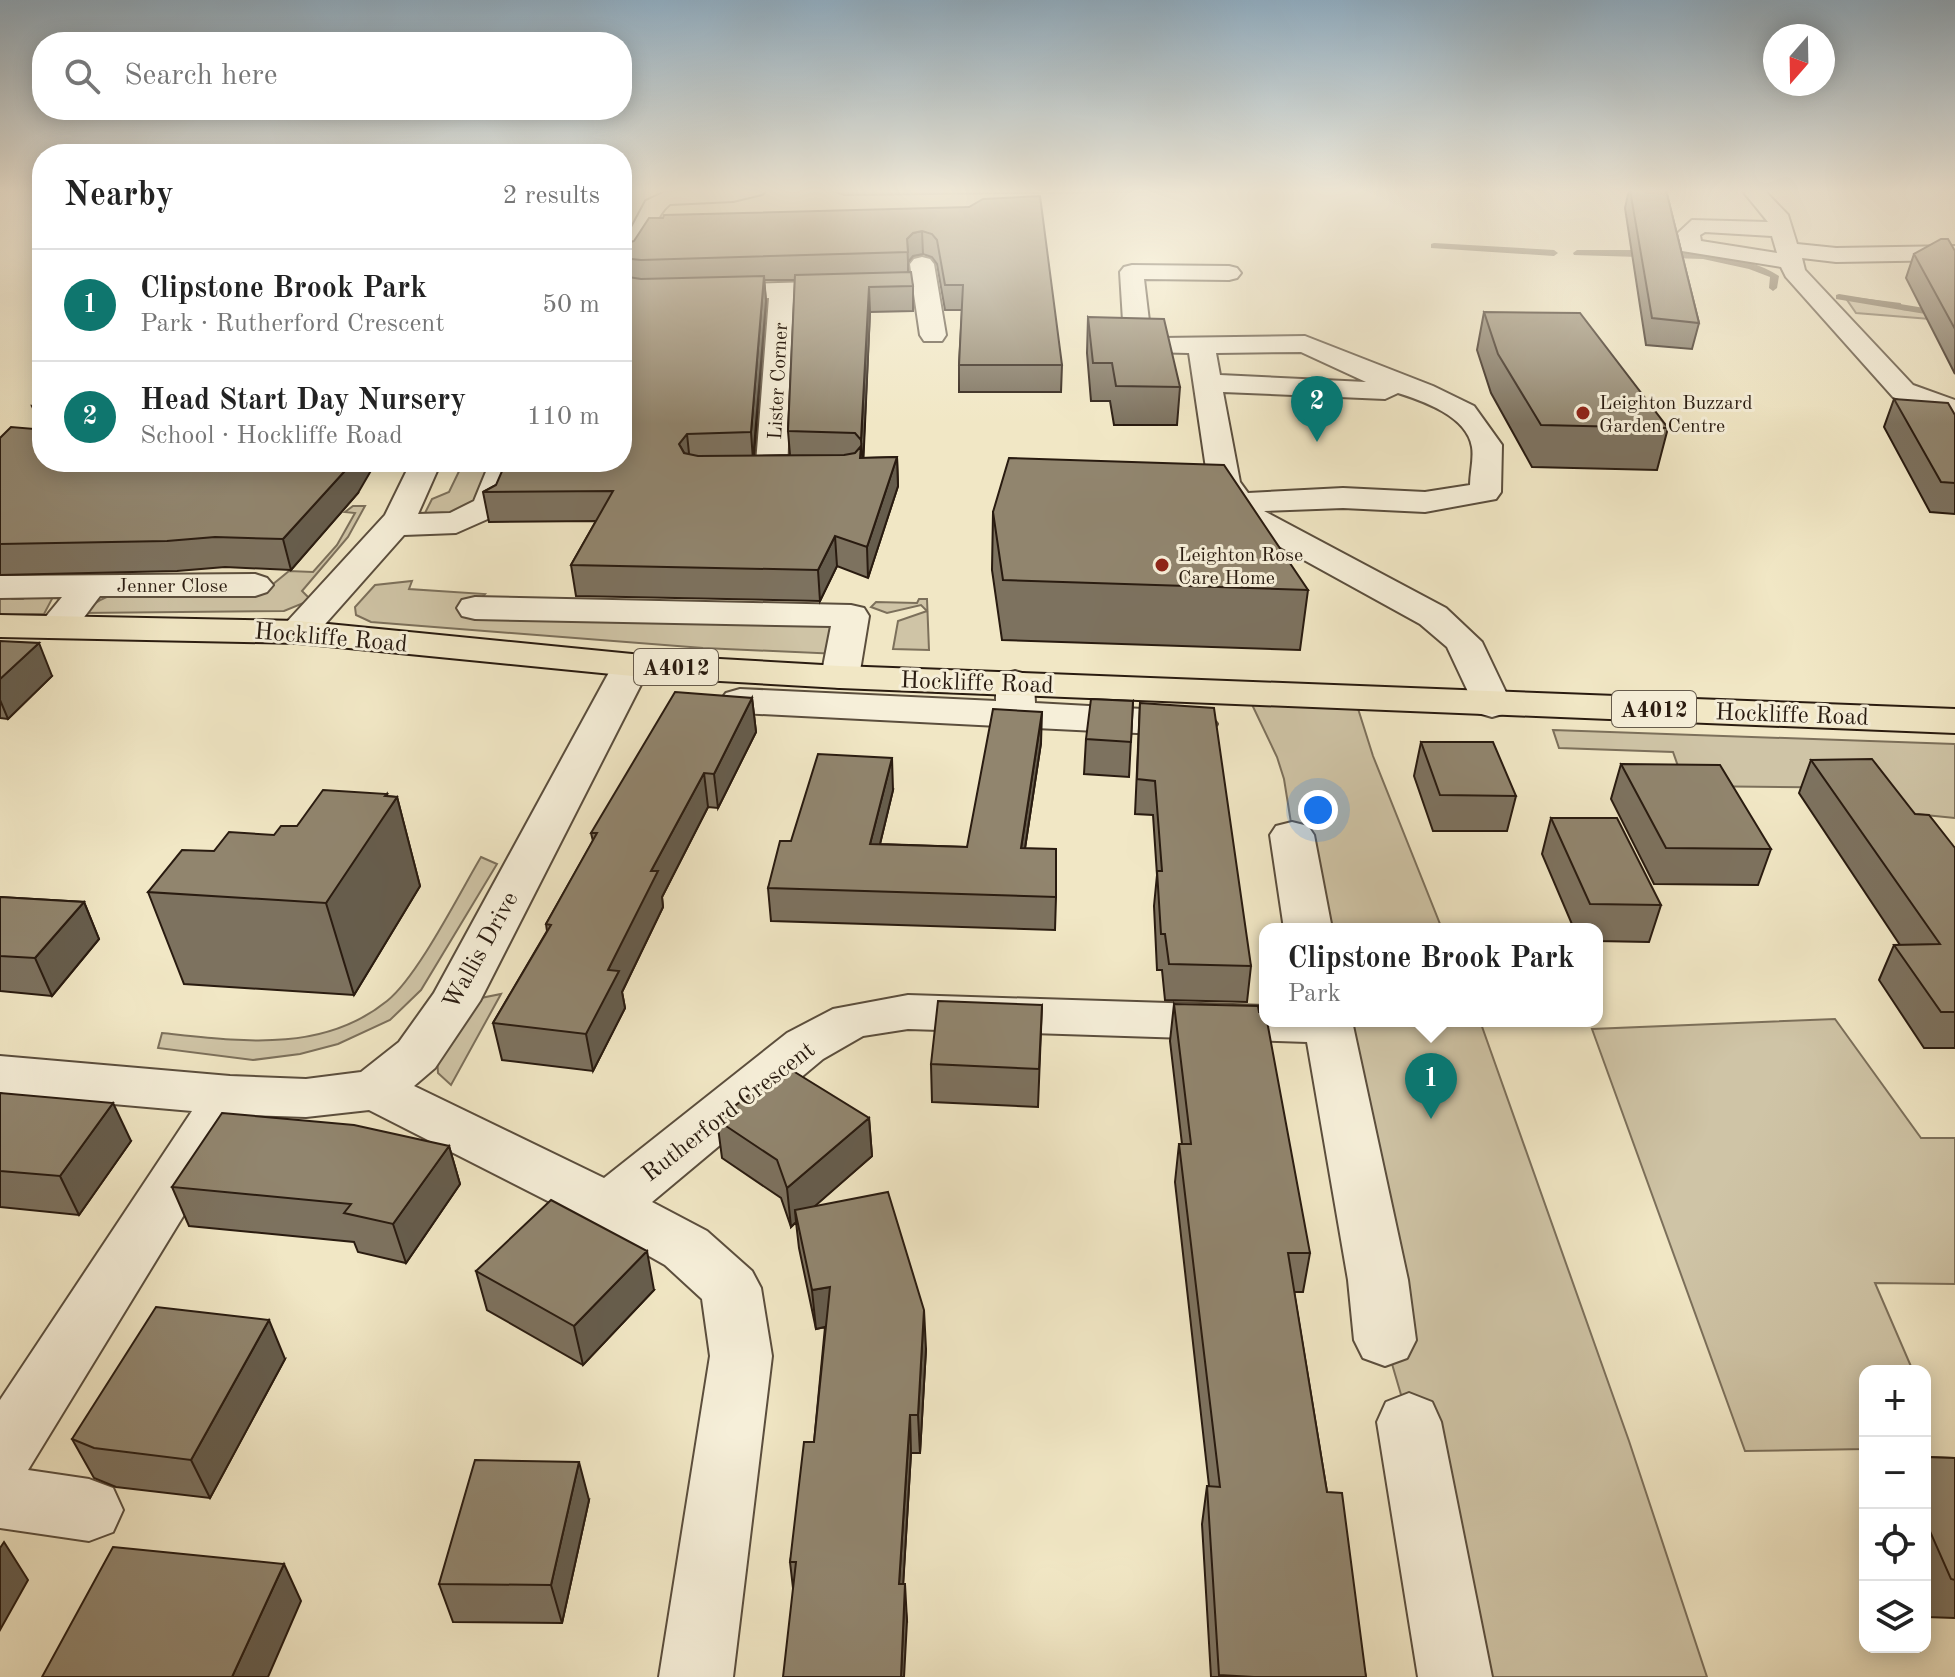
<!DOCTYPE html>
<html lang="en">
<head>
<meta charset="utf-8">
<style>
  body { margin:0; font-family:"Old Standard TT",serif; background:#f2f2f2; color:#222 }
  .controls { position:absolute; right:24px; bottom:24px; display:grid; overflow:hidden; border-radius:16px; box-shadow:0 4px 20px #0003 }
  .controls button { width:72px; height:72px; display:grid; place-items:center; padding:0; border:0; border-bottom:2px solid #e0e0e0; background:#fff; color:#222; font:40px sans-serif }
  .compass { position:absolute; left:1763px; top:24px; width:72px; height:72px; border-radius:50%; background:#fff; box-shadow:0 4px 20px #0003; rotate:200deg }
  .you { position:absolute; left:1318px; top:810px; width:28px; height:28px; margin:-20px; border:6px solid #fff; border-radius:50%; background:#1a73e8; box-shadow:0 0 0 12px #1a73e833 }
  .badge { display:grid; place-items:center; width:52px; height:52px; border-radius:50%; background:#0f766e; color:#fff; font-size:26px; font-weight:700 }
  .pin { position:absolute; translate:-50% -66px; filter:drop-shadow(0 2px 4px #0008) }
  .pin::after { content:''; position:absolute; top:42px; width:28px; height:24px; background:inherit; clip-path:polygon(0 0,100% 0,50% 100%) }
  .popup { position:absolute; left:1259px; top:923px; width:344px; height:104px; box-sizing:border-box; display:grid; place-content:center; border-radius:16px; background:#fff; filter:drop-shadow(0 2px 6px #0005); font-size:26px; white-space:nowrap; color:#767676 }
  .popup b { font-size:30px; color:#222 }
  .popup::after { content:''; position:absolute; left:50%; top:100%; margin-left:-16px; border:16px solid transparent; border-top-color:#fff }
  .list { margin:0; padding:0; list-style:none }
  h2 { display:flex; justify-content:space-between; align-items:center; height:104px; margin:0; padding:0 32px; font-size:34px }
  h2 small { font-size:26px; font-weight:400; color:#767676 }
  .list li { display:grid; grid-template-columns:52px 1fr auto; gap:24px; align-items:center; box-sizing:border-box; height:112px; padding:0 32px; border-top:2px solid #e0e0e0 }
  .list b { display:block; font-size:30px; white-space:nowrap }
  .list p { margin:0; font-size:26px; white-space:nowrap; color:#767676 }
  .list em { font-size:26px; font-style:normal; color:#767676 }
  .icon { flex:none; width:44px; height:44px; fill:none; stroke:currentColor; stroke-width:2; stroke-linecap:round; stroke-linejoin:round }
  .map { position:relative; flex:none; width:1955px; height:1677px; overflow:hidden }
  .search { position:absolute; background:#fff; box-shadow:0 4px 20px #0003; left:32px; top:32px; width:600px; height:88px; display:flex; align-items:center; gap:20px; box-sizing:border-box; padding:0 28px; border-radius:32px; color:#767676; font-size:30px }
  .panel { position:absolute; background:#fff; box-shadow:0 4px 20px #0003; left:32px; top:144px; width:600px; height:328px; border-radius:32px }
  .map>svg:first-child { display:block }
  .green { fill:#cfc4a6; stroke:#7c705b; stroke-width:2 }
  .water { fill:#ada287; stroke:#786c57; stroke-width:2 }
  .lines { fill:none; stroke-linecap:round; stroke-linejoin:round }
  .stream { fill:#786c57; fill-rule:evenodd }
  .minor-casing { stroke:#5b4e3d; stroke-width:4 }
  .major-casing { stroke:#291b10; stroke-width:4 }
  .minor { fill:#f6efd9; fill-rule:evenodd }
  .major { fill:#f1e7c5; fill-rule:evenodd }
  .wall { fill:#7d725f; stroke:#291b10; stroke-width:2; fill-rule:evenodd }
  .shaded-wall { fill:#665d4d; stroke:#291b10; stroke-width:2 }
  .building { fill:#91856e; stroke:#291b10; stroke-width:2 }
  .poi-dot { fill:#8f2418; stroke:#f6efd9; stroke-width:3 }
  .labels { text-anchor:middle; stroke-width:6; stroke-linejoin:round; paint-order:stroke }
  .far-street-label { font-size:20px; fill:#291b10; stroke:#f6efd9 }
  .far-poi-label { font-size:20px; fill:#291b10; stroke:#f6efd9; text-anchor:start }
  .shield { fill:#f6efd9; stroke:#665b4c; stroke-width:2 }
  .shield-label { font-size:22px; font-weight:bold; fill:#291b10 }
  .street-label { font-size:24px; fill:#291b10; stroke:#f6efd9 }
</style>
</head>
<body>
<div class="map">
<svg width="1955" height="1677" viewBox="0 0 1955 1677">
  <rect width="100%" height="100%" fill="#f1e7c5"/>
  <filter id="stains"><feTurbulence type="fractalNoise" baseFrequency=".0025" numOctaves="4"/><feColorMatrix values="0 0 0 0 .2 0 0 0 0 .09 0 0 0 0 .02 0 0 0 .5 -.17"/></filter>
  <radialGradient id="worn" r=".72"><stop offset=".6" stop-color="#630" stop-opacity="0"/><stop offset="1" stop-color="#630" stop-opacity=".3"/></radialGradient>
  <path class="green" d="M1845,297L1900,304L1902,309L1955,314V321L1856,313Z
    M492,462C470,511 478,510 423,517L432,499L449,492L463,463Z
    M353,506H365L348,537L302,591L311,600L284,611L82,613C99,598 113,593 135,590L139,597H213L229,591L267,589L289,571L313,572L337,545L355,513L345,512Z
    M412,581L409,589L485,594L473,608L833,617L839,654L703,648L371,622L356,615L355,607L375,585Z
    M30,591L53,597L44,614L0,615V593H18L13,599H23Z
    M919,599H927L929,650L893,649L898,621L927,611L921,605L887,613L871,607L876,602L917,603Z
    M1246,692L1354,696L1373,756L1442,929H1308L1284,779L1277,757Z
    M1553,730L1955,744V818L1915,814L1889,788L1685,786L1673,752L1559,748Z
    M481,857L497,864L421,990L390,1020L338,1044L300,1054L253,1060L158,1048L162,1033C238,1041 322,1054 387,1001C418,976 459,894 481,857Z
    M501,994L451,1085L438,1073L437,1057L476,999Z
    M1835,1019L1921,1138H1955V1284L1875,1283L1913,1371H1865V1449L1745,1451L1592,1029Z
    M1327,1021H1480L1629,1441L1707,1677H1455L1409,1422L1385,1340Z"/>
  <path class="water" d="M830,190H1293L844,195Z"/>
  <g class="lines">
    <path class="stream" d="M1434,243L1554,250L1558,253L1554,256L1431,248V244Z
      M1577,250C1634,251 1731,244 1779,276L1777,288L1773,291L1769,288L1770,277L1749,269L1703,259L1574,255L1573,253Z
      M1839,294L1955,313V319L1836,299V295Z"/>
    <g class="minor-casing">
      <path id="minor" d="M713,190H766L762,194L733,201L670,204C649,220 651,260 622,267V246L646,201L665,192Z
        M1742,190H1764L1788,215L1797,244L1836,248L1955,246V260L1836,262L1802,258L1805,270L1913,385L1955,400V419L1893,397L1786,277L1781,267L1682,251L1678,233L1692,220L1768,222ZM1705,232L1772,236L1777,253L1701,241L1700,235Z
        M922,257L930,259L934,264L946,335L942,341H924L920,335L914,294L794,297L787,472L782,479C762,484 737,485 717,480L712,473L717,466L756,463L769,298L644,301L622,298V284L644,287L912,279L910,264L914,259Z
        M1132,265L1229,266L1237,268L1241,273L1237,278L1229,280L1144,279L1149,321L1161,338L1305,336L1433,386L1474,406L1502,445L1501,492L1496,499L1425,512L1343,508L1264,511L1446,608L1482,642L1512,705L1506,713L1492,717L1478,713L1447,647L1420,624L1235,522L1208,482L1189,353L1145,352L1123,321L1120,272L1124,267ZM1301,352L1366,382L1220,375L1216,353ZM1223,392L1385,399L1398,393C1423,401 1467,416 1472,447C1474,458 1470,473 1470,485L1425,492L1343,488L1248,493L1240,482Z
        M411,462H441L418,514L450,513L474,501L490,462H520L499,514L456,533L404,535L311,640L298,643L285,640L280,632L285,624L385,515Z
        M255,574L267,578L273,585L267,592L255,596H100C83,617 74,640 44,633L39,625L62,597L0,598V576Z
        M475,597L851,605L864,608L869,616L859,677L854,685L840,688L826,685L821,677L831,626L475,619L462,616L457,608L462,600Z
        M632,654L645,657L651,665L480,1001L435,1068L414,1086L604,1178L787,1033L833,1009L908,995L1265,1006V1021H1352L1408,1280L1416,1340L1407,1358L1385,1366L1363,1358L1354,1340L1348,1280L1307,1042L908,1029L863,1036L823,1059L652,1202L707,1231L752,1271L761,1288L772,1356L733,1677H659L710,1356L702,1299L665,1265L589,1222L369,1110L306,1117L245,1115L28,1470L89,1479L113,1488L123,1510L113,1532L89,1541L0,1528V1400L192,1111L0,1094V1056L230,1076L306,1079L361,1072L399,1042L434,993L613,665L619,657Z
        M1015,671L1029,675L1034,683L1035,703L1197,712L1211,716L1217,724L1211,732L1197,736L740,713L726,709L720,701L726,693L740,689L996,701V683L1001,675Z
        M1292,822L1308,826L1314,835L1332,929H1284L1270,835L1276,826Z
        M1409,1393L1432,1402L1441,1422L1492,1677H1418L1377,1422L1386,1402Z"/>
    </g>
    <g class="major-casing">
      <path id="major" d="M0,615L298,621L632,654L840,666L1955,709V733L840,688L632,676L298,643L0,637Z"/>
    </g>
    <use href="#minor" class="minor"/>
    <use href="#major" class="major"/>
  </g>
  <path class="wall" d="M1629,190H1666L1699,323L1692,349L1646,345L1625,208Z
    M969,207L1062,365L1061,392H959V365L962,310H945L937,264L932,257L923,254L913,256L908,262V272L913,286V311L870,312L863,458L897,457L898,486L868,578L837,566L820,601L576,596L571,565L596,521L489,522L483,492L496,485L622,462V245ZM764,280H795L788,431L790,455L754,456L766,301Z
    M1955,251V374L1906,278L1914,254Z
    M1484,312L1668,428L1657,470L1532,467L1491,393L1477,350Z
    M1088,317L1180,387L1177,425H1114L1110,401H1091L1087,353Z
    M1894,399L1955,415V514L1930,512L1884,427Z
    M32,406L358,493L291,570L225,567L177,571L0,575V438L34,429L35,413Z
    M993,512L1308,590L1300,650L1002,640L992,570Z
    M0,641L52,676L8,719L0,718Z
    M752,698L756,732L718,808L708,807L662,897L663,907L622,992L625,1008L593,1071L502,1060L493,1023L547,931L546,924L593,841L591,833Z
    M1133,701L1129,777L1084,774L1086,739Z
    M1140,703L1251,966L1247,1002L1165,1000L1162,970H1157L1154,906L1157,875L1153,815L1135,814Z
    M1421,742L1516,796L1507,831H1433L1414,776Z
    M1041,743L1025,848L1056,897L1055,930L771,921L768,888L791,841L893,790L880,844L967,847Z
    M1811,760L1915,814L1955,848V1048H1924L1879,980L1894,945H1900L1799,793Z
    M1621,764L1771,849L1758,885L1654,884L1611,799Z
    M387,794V796L397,797L420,886L354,995L184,984L148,892L214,851L274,835Z
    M1551,818L1661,905L1649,942L1597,941V929H1574L1542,854Z
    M0,897L84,902L99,939L52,996L0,991Z
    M1174,1004L1310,1253L1303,1292H1294L1327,1492L1366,1677H1211L1202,1524L1207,1486H1209L1175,1182L1179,1144H1182L1170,1041Z
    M1042,1005L1038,1107L932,1102L931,1064Z
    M0,1093L131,1141L79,1215L0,1207Z
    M869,1118L872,1156L814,1206L926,1349L920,1453H911L903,1584L907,1621L793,1588L790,1562L814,1442L825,1327L816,1329L799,1248L796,1222L791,1227L781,1198L722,1158L717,1120Z
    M449,1146L460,1184L406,1263L358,1252L354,1242L189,1226L172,1187Z
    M476,1271L654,1290L583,1365L487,1310Z
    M285,1359L210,1498L116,1487L94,1478L72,1439Z
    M1925,1457L1955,1458V1618L1926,1617L1925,1615Z
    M589,1500L562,1623L453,1622L439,1584Z"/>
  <path class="shaded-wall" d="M922,231L923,254L913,256L908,262L907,239L913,233Z
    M764,276L766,301L753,460L751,432Z
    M869,287L870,312L863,469L861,440Z
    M687,434L690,463L679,444Z
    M897,457L898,486L868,578L867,547Z
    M353,462H376L358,493L291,570L283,539Z
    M835,536L837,566L820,601L818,570Z
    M39,643L52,676L8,719L0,700V679Z
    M752,698L756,732L718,808L714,774Z
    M1042,712L1041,743L1020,881L1021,848Z
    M892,758L893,790L872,877L870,844Z
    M704,773L708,807L662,897L663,907L622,992L625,1008L593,1071L586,1034L608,970L651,871Z
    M387,794L390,807L397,797L420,886L354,995L326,903Z
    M84,902L99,939L52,996L35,958Z
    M113,1103L131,1141L79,1215L60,1176Z
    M869,1118L872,1156L798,1221L795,1210L796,1222L791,1227L787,1188Z
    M449,1146L460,1184L406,1263L393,1224Z
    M647,1251L654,1290L583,1365L574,1326Z
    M830,1287L833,1325L816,1329L812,1290Z
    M924,1310L926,1349L920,1453L918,1415Z
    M269,1320L285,1359L210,1498L191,1460Z
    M910,1415L911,1453L901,1621L899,1584Z
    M579,1462L589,1500L562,1623L551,1585Z
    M4,1542L28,1580L0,1630V1548Z
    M284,1564L301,1601L268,1677H232Z
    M905,1584L907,1621L904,1677H901Z"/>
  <path class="building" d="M1630,190H1666L1699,323L1652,318Z
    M1040,196L1062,365H959L963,285H945L937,240L932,234L922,231L913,233L907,239L908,252L641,260L622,258V245L634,241L649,218H663L664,215L969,207L983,199Z
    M1941,239H1948L1955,251V329L1914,254Z
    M911,272L913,286L869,287L861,440L855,433L788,431L795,275Z
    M622,276L641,279L764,276L751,432L687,434L679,444L684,453L698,456L844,455L855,453L861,446L860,458L897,457L867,547L835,536L818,570L571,565L613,491L483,492L496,485L506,462H622Z
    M1484,312L1580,313L1668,428L1541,425L1498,354Z
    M1088,317L1164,319L1180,387L1116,386L1112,363H1093Z
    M42,397V462H353L283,539L215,537L167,541L0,544V438L11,427L34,429L35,409L32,406Z
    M1894,399L1948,403L1955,415V483L1941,482Z
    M1009,458L1224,465L1308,590L1003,580L993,512Z
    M0,641L39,643L0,679Z
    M675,692L752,698L714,774L704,773L651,871H658L608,970L619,971L586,1034L493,1023L551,925L546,924L597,833H591Z
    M1091,699L1133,701L1131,742L1086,739Z
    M1140,703L1214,708L1251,966L1169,964L1165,934H1161L1157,871H1162L1155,781L1137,779Z
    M993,709L1042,712L1021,848L1056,849V897L768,888L780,841H791L818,754L892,758L870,844L967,847Z
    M1421,742H1493L1516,796L1440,795Z
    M1872,759L1915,814L1929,815L1955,848V1012H1941L1894,945L1940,944L1811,760Z
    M1621,764L1720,765L1771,849L1666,848Z
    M323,790L387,794L385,796L397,797L326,903L148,892L182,850L214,851L229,832L274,835L281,826H297Z
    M1551,818H1617L1661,905L1590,904Z
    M0,897L84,902L35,958L0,956Z
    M938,1001L1042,1005L1039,1069L931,1064Z
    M1174,1004L1258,1006L1259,1012H1265V1021H1267L1310,1253H1288L1327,1492L1342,1493L1366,1677H1254L1219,1675L1207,1486L1220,1487L1179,1144H1191Z
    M785,1066L869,1118L787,1188L777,1160L717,1120Z
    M0,1093L113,1103L60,1176L0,1171Z
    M222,1113L354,1125L449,1146L393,1224L344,1213L351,1204L172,1187Z
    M888,1192L924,1310L918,1415H910L899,1584H905L901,1677H783L796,1562H790L804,1442H814L830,1287L812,1290L795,1210Z
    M551,1200L647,1251L574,1326L476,1271Z
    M156,1307L269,1320L191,1460L94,1448L72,1439Z
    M1925,1457L1955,1458V1580L1951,1579L1925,1520Z
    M475,1460L579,1462L551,1585L439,1584Z
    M113,1547L284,1564L232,1677H42Z"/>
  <linearGradient id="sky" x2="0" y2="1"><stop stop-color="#90adc1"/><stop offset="0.45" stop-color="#f9f4e5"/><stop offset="1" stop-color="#f9f4e5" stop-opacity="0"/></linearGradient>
  <rect width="1955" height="424" fill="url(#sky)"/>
  <g class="poi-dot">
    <circle cx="1583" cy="413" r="8"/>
    <circle cx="1162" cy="565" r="8"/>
  </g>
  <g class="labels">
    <g class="far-street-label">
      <text transform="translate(777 381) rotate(-87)" y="7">Lister Corner</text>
      <text x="172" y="592">Jenner Close</text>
    </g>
    <g class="far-poi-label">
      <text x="1599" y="409">Leighton Buzzard<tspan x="1599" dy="23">Garden Centre</tspan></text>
      <text x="1178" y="561">Leighton Rose<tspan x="1178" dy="23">Care Home</tspan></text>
    </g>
    <g class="shield">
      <rect x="634" y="649" width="84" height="36" rx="6"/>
      <rect x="1612" y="691" width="84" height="36" rx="6"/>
    </g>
    <g class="shield-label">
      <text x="676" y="675">A4012</text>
      <text x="1654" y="717">A4012</text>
    </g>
    <g class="street-label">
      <text transform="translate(331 637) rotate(5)" y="8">Hockliffe Road</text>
      <text transform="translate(977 682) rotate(2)" y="8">Hockliffe Road</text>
      <text transform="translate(1792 714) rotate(2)" y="8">Hockliffe Road</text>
      <text transform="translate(480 950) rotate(-61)" y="8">Wallis Drive</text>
      <text transform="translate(728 1111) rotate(-38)" y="8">Rutherford Crescent</text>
    </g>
  </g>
  <rect width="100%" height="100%" filter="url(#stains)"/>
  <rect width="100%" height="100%" fill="url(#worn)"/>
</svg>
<div class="controls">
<button>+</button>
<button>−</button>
<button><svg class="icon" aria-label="locate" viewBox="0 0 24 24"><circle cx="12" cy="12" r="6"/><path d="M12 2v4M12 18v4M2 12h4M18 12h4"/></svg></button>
<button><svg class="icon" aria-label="layers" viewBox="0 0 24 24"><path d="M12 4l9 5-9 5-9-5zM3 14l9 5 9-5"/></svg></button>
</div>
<svg class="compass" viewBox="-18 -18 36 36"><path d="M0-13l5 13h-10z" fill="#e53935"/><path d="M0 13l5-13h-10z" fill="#767676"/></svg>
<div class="you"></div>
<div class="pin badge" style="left:1431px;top:1119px">1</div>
<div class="popup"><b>Clipstone Brook Park</b>Park</div>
<div class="pin badge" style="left:1317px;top:442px">2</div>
<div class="search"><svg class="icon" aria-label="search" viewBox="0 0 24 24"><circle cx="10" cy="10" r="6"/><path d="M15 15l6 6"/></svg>Search here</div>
<section class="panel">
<h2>Nearby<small>2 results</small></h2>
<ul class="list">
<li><span class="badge">1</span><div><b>Clipstone Brook Park</b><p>Park · Rutherford Crescent</p></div><em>50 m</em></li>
<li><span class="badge">2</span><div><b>Head Start Day Nursery</b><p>School · Hockliffe Road</p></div><em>110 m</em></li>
</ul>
</section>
</div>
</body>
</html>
